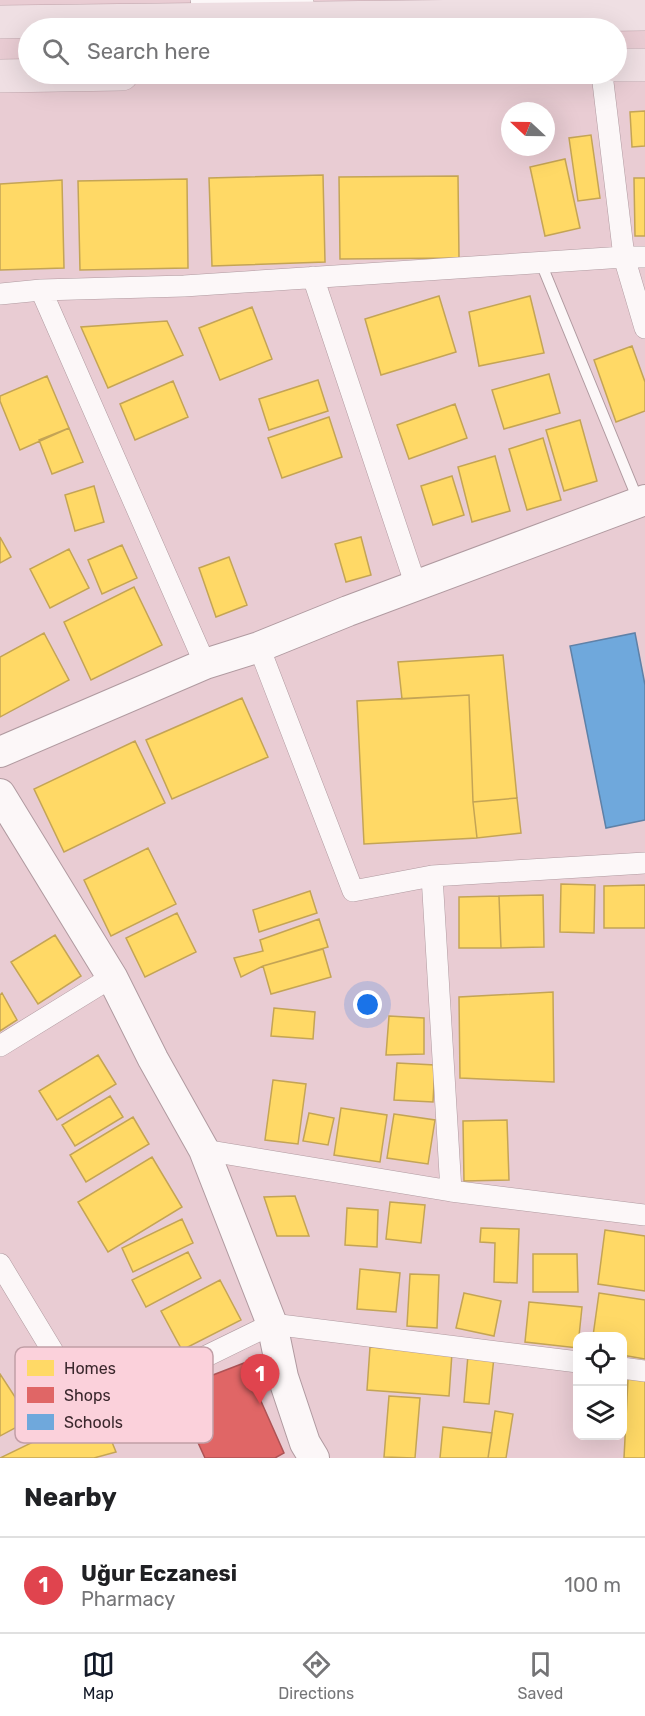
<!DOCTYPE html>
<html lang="en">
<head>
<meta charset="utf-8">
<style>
  body { margin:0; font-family:Rubik,sans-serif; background:#f2f2f2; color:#202124 }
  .controls { position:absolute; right:18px; bottom:18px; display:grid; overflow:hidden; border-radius:12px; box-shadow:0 6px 24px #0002 }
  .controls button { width:54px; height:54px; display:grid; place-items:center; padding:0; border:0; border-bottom:2px solid #e0e0e0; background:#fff; color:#202124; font:30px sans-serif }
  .compass { position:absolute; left:501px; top:102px; width:54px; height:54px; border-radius:50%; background:#fff; box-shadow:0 6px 24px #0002; rotate:292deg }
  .you { position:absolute; left:368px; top:1005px; width:21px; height:21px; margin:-15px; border:4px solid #fff; border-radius:50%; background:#1a73e8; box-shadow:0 0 0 9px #1a73e833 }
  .badge { display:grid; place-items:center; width:39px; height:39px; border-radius:50%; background:#111827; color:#fff; font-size:20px; font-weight:700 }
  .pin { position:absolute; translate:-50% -50px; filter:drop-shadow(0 2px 3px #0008) }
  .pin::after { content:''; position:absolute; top:32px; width:21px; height:18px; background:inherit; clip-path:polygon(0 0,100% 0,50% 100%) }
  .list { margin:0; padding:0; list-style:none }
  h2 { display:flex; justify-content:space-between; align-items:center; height:78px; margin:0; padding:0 24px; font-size:26px }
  h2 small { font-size:20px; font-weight:400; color:#757577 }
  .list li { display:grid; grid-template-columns:39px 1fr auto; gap:18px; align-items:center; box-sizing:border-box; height:96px; padding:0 24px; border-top:2px solid #e0e0e0 }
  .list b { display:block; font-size:22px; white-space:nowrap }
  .list p { margin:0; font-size:20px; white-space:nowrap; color:#757577 }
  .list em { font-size:20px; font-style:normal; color:#757577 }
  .icon { flex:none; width:33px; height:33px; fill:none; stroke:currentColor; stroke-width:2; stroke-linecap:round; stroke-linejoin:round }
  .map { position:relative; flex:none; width:645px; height:1458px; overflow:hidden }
  .search { position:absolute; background:#fff; box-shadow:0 6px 24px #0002; left:18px; right:18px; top:18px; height:66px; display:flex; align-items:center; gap:15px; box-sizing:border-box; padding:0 21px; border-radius:33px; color:#757577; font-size:22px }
  .sheet { height:174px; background:#fff }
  nav { display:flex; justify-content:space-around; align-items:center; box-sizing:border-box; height:84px; border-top:2px solid #e0e0e0; background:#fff; font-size:16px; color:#757577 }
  nav a { display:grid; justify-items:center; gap:3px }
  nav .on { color:#111827 }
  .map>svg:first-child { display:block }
  .homes { fill:#ffd966; stroke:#c4a455; stroke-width:1.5 }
  .shops { fill:#e06666; stroke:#ae5355; stroke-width:1.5 }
  .schools { fill:#6fa8dc; stroke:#5f81a7; stroke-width:1.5 }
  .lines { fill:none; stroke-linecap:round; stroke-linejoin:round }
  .lane-casing { stroke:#b09aa0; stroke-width:12 }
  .street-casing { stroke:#b09aa0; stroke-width:22 }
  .secondary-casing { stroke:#b09aa0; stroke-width:32 }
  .highway-casing { stroke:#c0a5ac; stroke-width:34 }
  .lane { stroke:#fcf7f8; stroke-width:10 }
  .street { stroke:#fcf7f8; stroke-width:21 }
  .secondary { stroke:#fcf7f8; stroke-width:30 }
  .highway { stroke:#efdfe3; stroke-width:33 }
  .key { fill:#fbd1db; stroke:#c19ea6; stroke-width:1.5 }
  .key-label { font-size:16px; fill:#3a272c }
</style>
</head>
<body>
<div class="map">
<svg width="645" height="1458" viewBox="0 0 645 1458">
  <rect width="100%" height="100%" fill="#e9ccd3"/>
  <path class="homes" d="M645,111V146L632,147L630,112Z
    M591,135L600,198L578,201L569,138Z
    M565,159L580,228L545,236L530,167Z
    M323,175L325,262L212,266L209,178Z
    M458,176L459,258L340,259L339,177Z
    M634,178H645V236H635Z
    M187,179L188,268L80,270L78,181Z
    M62,180L64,268L0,270V184Z
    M439,296L456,352L381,375L365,319Z
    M530,296L544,353L479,366L469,312Z
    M252,307L272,359L220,380L199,328Z
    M167,321L183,355L108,388L81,327Z
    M632,346L645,382V411L616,422L594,360Z
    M549,374L560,413L504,429L492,390Z
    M47,376L69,428L20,450L0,401V396Z
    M318,380L328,411L269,430L259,399Z
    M173,381L188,417L135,440L120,404Z
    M455,404L467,438L409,459L397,425Z
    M329,417L342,457L282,478L268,438Z
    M580,420L597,481L564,491L546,430Z
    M69,428L83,462L52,474L39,440Z
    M543,438L561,500L527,510L509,449Z
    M495,456L510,511L472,522L458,467Z
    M452,476L464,515L433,525L421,486Z
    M94,486L104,522L75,531L65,495Z
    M0,537L11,557L0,563Z
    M361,537L371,575L346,582L335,544Z
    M122,545L137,578L102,594L88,560Z
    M69,549L89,588L50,608L30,569Z
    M229,557L247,605L216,617L199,568Z
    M134,587L162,645L91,680L64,622Z
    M44,633L69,680L0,717V657Z
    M503,655L517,798L473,802L469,695L402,699L398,662Z
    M469,695L473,802L477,838L364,844L357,701Z
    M242,698L268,757L172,799L146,740Z
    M135,741L165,803L64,852L34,789Z
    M517,798L521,833L477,838L473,802Z
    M148,848L176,904L111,936L84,880Z
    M561,884L595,885L594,933L560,932Z
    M645,885V928H604V886Z
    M310,891L317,913L259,932L253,910Z
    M543,895L544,947L501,948L499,896Z
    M499,896L501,948H459V897Z
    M177,913L196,952L145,977L126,938Z
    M319,919L328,947L263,966L241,977L234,958L263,951L260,940Z
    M55,935L81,976L38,1004L11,962Z
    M323,949L331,977L271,994L263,966Z
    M553,992L554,1082L460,1078L459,997Z
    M2,993L17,1020L0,1031V995Z
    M274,1008L315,1012L313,1039L271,1036Z
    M389,1016L424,1018V1054L386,1055Z
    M98,1055L116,1084L57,1120L39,1091Z
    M397,1063L435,1065L433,1102L394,1100Z
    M273,1080L306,1084L298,1144L265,1140Z
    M110,1096L123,1117L75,1146L62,1125Z
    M341,1108L387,1115L380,1162L334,1155Z
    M309,1113L334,1118L328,1145L303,1141Z
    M394,1114L435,1120L428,1164L387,1158Z
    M133,1117L149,1144L86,1182L70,1155Z
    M507,1120L509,1180L464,1181L463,1121Z
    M152,1157L182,1207L108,1252L78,1202Z
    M295,1196L309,1236H277L264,1197Z
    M390,1202L425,1205L421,1243L386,1239Z
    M347,1208L378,1210L377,1247L345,1245Z
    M182,1219L193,1243L133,1272L122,1248Z
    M481,1228L519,1229L517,1283L494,1282L495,1243L480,1242Z
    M605,1230L645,1236V1291L598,1284Z
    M188,1252L201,1278L146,1307L132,1280Z
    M533,1254H577L578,1292H533Z
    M360,1269L400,1273L396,1312L357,1309Z
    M410,1274L439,1275L437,1328L407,1326Z
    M220,1280L241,1320L182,1350L161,1311Z
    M464,1293L501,1301L494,1336L456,1328Z
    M599,1293L645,1300V1359L622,1355V1336H593Z
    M529,1302L582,1307L579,1336H578V1348L525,1342Z
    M370,1347L452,1353L449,1396L367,1390Z
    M468,1355L494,1357L489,1404L464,1402Z
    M0,1374L30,1420L0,1436Z
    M628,1379L645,1380V1458H624Z
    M389,1396L420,1398L415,1458L384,1457Z
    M99,1410L116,1452L94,1458H0Z
    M495,1411L513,1414L506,1458H488Z
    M443,1427L492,1433L488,1458H440Z"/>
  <path class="shops" d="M244,1363L284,1453L275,1458H205L174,1390Z"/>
  <path class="schools" d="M635,633L645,685V820L606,828L570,646Z"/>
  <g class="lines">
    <g class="lane-casing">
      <path id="lane" d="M541,263L638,500"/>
    </g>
    <g class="street-casing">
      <path id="street" d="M201,0H303
        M602,74L624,257L645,328
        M313,277L416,586
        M41,290L205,664
        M0,294L41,290L184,286L624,257H645
        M259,647L353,891L432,876L645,863
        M432,876L451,1191
        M0,1046L112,977
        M204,1150L451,1191L645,1215
        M0,1264L84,1403L139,1389L272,1324L578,1362
        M622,1368L645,1371"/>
    </g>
    <g class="secondary-casing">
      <path id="secondary" d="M0,752L205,664L259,647L348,611L645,500
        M0,794L112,977L153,1059L204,1150L272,1324L283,1377L305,1443L314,1458"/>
    </g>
    <g class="highway-casing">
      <path id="highway" d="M0,22L645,14
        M616,65H645
        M0,76L122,74"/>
    </g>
    <use href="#lane" class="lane"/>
    <use href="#street" class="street"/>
    <use href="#secondary" class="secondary"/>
    <use href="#highway" class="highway"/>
  </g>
  <rect x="15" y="1347" width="198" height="96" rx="9" class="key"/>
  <rect x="27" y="1360" width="27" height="16" fill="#ffd966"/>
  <rect x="27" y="1387" width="27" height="16" fill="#e06666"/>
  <rect x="27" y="1414" width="27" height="16" fill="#6fa8dc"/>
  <g class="key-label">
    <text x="64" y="1374">Homes</text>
    <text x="64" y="1401">Shops</text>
    <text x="64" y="1428">Schools</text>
  </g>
</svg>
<div class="controls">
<button><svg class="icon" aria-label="locate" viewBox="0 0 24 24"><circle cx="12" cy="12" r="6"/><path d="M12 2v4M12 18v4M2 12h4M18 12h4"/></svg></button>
<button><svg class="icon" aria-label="layers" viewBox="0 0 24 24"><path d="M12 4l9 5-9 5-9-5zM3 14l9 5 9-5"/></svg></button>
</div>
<svg class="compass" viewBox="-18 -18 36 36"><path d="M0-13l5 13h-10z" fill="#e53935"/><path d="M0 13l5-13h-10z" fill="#757577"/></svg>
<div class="you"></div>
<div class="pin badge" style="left:260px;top:1404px;background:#e0444e">1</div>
<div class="search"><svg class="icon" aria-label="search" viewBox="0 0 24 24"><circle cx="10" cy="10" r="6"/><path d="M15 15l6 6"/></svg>Search here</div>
</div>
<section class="sheet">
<h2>Nearby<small></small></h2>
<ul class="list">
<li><span class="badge" style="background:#e0444e">1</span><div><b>Uğur Eczanesi</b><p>Pharmacy</p></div><em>100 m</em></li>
</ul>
</section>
<nav>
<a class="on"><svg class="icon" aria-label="map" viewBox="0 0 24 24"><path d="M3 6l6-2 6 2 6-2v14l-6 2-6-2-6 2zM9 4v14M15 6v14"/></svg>Map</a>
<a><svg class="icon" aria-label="directions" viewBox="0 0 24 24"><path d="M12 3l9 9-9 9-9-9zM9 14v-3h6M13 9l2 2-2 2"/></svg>Directions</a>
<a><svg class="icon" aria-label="saved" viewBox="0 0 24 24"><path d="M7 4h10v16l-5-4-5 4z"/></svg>Saved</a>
</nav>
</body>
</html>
